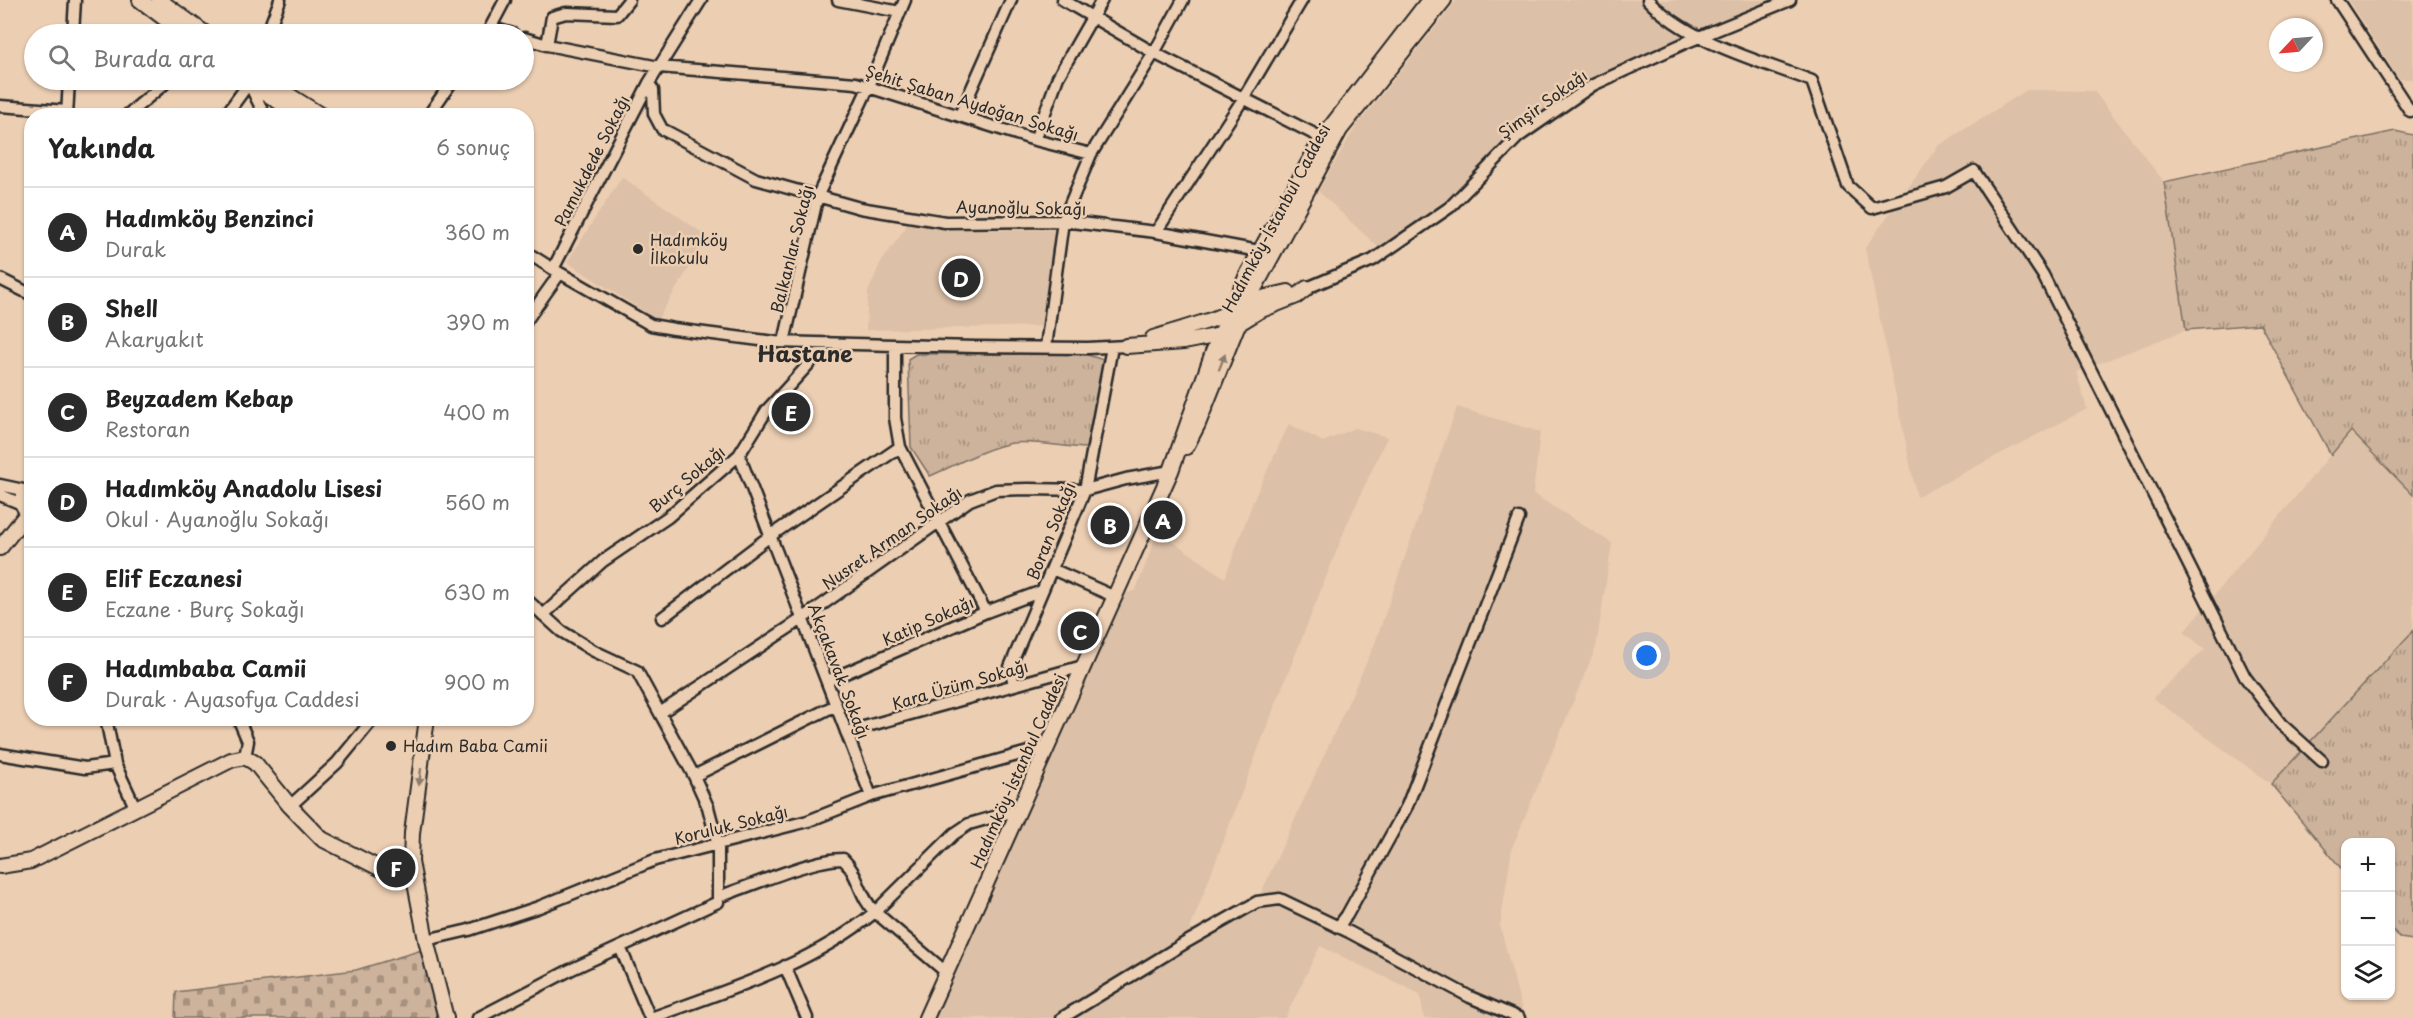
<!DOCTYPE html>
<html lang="tr">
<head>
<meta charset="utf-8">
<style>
  body { margin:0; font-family:"Playpen Sans",sans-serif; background:#f2f2f2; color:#222 }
  .controls { position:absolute; right:18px; bottom:18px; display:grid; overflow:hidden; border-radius:12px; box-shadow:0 2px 4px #0004 }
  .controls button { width:54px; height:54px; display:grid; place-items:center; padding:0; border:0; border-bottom:2px solid #e0e0e0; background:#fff; color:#222; font:30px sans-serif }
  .compass { position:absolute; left:2269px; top:18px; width:54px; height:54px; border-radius:50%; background:#fff; box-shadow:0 2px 4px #0004; rotate:244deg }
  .you { position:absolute; left:1647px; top:656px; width:21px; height:21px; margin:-15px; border:4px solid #fff; border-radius:50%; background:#1a73e8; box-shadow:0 0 0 9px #1a73e833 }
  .badge { display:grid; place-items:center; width:39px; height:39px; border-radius:50%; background:#2b2b2b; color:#fff; font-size:20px; font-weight:700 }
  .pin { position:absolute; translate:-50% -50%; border:3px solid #fff; box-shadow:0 2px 6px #0006 }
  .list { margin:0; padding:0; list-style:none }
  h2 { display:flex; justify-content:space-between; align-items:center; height:78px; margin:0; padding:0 24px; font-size:26px }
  h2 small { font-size:20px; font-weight:400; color:#767676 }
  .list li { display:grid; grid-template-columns:39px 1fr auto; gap:18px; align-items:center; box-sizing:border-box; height:90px; padding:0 24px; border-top:2px solid #e0e0e0 }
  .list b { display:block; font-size:22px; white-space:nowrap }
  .list p { margin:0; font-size:20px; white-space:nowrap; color:#767676 }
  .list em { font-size:20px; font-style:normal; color:#767676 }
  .icon { flex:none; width:33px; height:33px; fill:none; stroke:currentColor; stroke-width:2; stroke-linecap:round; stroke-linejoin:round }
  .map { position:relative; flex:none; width:2413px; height:1018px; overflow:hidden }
  .search { position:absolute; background:#fff; box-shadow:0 2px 4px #0004; left:24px; top:24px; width:510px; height:66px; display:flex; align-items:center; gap:15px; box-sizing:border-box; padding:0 21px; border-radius:33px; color:#767676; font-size:22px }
  .panel { position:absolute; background:#fff; box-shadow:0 2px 4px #0004; left:24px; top:108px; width:510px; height:618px; border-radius:24px }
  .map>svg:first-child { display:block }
  .built { fill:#dcc0a7 }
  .grass { fill:url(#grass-tufts); stroke:#7c6f64; stroke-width:1.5 }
  .cemetery { fill:url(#cemetery-stones); stroke:#7c6f64; stroke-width:1.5 }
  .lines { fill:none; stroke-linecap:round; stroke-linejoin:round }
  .minor-casing { stroke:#2b2b2b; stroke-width:15 }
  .major-casing { stroke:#2b2b2b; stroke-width:18 }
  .minor { stroke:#ecceb2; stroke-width:10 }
  .major { stroke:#ecceb2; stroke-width:14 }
  .oneway { fill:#8c7c6e }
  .poi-dot { fill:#2b2b2b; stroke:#ecceb2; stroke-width:2 }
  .labels { text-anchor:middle; stroke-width:5; stroke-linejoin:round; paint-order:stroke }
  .street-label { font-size:16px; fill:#2b2b2b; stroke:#ecceb2 }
  .poi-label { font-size:16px; fill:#2b2b2b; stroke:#ecceb2; text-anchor:start }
  .district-label { font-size:22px; font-weight:bold; fill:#2b2b2b; stroke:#ecceb2 }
</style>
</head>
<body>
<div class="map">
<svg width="2413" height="1018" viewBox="0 0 2413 1018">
  <defs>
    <pattern id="grass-tufts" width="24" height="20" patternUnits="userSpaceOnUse" patternTransform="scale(1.5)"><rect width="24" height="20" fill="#cdb39c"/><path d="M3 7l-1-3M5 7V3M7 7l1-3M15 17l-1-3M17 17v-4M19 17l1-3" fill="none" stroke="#a7927f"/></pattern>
    <pattern id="cemetery-stones" width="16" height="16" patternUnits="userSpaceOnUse" patternTransform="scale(1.5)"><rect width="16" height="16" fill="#cdb39c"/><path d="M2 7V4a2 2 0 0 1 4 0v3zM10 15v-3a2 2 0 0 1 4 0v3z" fill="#a7927f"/></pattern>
  </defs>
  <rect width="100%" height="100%" fill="#ecceb2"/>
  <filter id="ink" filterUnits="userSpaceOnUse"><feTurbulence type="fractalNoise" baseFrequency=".0167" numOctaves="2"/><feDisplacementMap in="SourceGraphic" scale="12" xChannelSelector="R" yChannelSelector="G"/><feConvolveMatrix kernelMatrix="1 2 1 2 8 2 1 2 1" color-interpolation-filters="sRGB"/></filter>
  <g filter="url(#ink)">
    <path class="built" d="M1457,0H1771L1685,35L1590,79L1513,132L1449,198L1378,247L1318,191L1355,128Z
      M2348,0H2413V79H2399Z
      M2027,90L2094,91L2164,182L2186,330L2076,372L2087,409L1917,497L1865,248L1938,146Z
      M622,177L708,237L657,320L567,262Z
      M908,224L953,230H1054L1042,326L866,330L868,292L880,264Z
      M1457,407L1540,432L1533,494L1612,543L1596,647L1512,848L1500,926L1524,1018H1424L1420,994L1320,946L1285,1018H929L1122,595L1136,590L1158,531L1225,578L1254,499L1289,424L1323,442L1355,428L1387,437L1348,522L1272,713L1185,942L1257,902L1374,646Z
      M2350,431L2413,495V631L2271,784L2153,698L2205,649L2184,632Z"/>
    <path class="grass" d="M2395,131L2413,135V495L2351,431L2331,455L2260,324L2186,330L2164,182Z
      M1081,353L1107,361L1086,448C1065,447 1031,440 1012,443C985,448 956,465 930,476L911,447L908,359L916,354Z
      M2413,631V940L2400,938L2391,927L2390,842H2346L2345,873L2271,784Z"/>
    <path class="cemetery" d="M422,950L437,1018H175L176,992L356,970Z"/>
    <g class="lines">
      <g class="minor-casing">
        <path id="minor" d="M838,0L900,12
          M1063,0L1154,53L1322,138
          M1648,0C1689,43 1758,60 1812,81L1848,186L1872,208L1946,187L1974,171L2043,275L2245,677L2281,724L2322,761
          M2337,0L2410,111
          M492,28L513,34
          M73,34L75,0
          M267,34L280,0
          M487,34L505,0
          M524,38L547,45L659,67L856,83L1035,140L1091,154
          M547,45L552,17L566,13L617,15L629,0
          M649,83L653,90L654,114L662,129L756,179L860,208L945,222L1063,221L1156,232L1259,251
          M0,106L67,111
          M960,115L1011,0
          M67,116L69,80
          M126,116L169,80
          M225,116L249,83L265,116
          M428,116L453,80
          M1035,140L1058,77L1102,0
          M1156,232L1243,99L1302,0
          M526,252L553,269L651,325L674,329L775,342L975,347L1088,348L1126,346
          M553,269L649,83L701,0
          M0,279L32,295
          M1307,288L1373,260L1450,207L1518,137L1593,85L1687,42L1790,0
          M526,321L560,273
          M784,342L818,195L869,86L905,0
          M895,345V418L900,447L986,612
          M1046,347L1063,221L1091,154L1154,53L1183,0
          M739,455L871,796
          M0,485L28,491
          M0,495L22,504
          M1052,569L1113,596
          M543,615L603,561L668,517L739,455L767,410L828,343
          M662,618L770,536L900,447
          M827,681L986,612L1042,591
          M1014,685L1010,667L1085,490L1112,347
          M660,713L802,619L970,500L996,490L1028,489L1085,490L1126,479L1171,471
          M106,718L115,764L136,809
          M238,718L248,741L245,757
          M846,732L1083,666
          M0,754L85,768L115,764
          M694,776L836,705
          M290,806L337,763L374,718
          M718,897C751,886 811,859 843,859C859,874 859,897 875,912L954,834L969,824L1018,810
          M1338,927L1347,915L1407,806L1519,518
          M426,940L469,930L539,907L655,860L808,821L871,796L1046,747
          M620,947L650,1018
          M785,966L807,1018
          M478,1018L570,970L718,902V845L708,807L694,776L637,671L594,651L561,631L526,599
          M651,1018C728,990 811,965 875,912L947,973
          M1062,1018L1185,943L1257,902L1280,899L1349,932L1470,997L1519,1018"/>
      </g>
      <g class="major-casing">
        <path id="major" d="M140,0L185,34
          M159,0L206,34
          M245,80L301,116
          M265,80L322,116
          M1153,338L1211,320L1266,297L1288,292
          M1126,346L1184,342L1220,335L1259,311L1297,296L1307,288
          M1186,447L1198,424L1246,304L1340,130L1444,0
          M32,490L25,493L21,501L24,507L32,512
          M0,548L29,511
          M427,718L412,833L411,862L426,940L446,1018
          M0,866L31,861L231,760L245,757L255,763L290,806L322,839L395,876L412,878
          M926,1018L1171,471L1213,352L1247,275L1322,138L1429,0"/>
      </g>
      <use href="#minor" class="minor"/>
      <use href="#major" class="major"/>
    </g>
    <defs><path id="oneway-solid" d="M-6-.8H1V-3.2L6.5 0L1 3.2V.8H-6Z" transform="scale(1.5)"/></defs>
    <g class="oneway">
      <use href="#oneway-solid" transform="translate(1222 362) rotate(-69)"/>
      <use href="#oneway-solid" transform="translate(420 777) rotate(97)"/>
    </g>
  </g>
  <g class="poi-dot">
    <circle cx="638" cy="249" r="6"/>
    <circle cx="391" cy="746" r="6"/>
  </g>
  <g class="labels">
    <g class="street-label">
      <text transform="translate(972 103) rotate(17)" y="6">Şehit Şaban Aydoğan Sokağı</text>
      <text transform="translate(1543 104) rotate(-36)" y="6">Şimşir Sokağı</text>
      <text transform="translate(592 161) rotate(-63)" y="6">Pamukdede Sokağı</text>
      <text transform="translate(1021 208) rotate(1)" y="6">Ayanoğlu Sokağı</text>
      <text transform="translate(1276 218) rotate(-62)" y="6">Hadımköy-İstanbul Caddesi</text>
      <text transform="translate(792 249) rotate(-76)" y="6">Balkanlar Sokağı</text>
      <text transform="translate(687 479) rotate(-40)" y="6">Burç Sokağı</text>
      <text transform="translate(1051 531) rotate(-68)" y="6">Boran Sokağı</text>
      <text transform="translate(892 538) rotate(-35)" y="6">Nusret Arman Sokağı</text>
      <text transform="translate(928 621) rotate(-24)" y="6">Katip Sokağı</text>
      <text transform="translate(839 671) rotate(69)" y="6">Akçakavak Sokağı</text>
      <text transform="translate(960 685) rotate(-16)" y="6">Kara Üzüm Sokağı</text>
      <text transform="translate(1018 771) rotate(-66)" y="6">Hadımköy-İstanbul Caddesi</text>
      <text transform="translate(731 825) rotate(-14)" y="6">Koruluk Sokağı</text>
    </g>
    <g class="poi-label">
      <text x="650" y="246">Hadımköy<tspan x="650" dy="18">İlkokulu</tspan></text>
      <text x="403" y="752">Hadım Baba Camii</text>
    </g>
    <g class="district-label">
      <text x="805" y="362">Hastane</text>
    </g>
  </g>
</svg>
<div class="controls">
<button>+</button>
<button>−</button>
<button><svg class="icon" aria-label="layers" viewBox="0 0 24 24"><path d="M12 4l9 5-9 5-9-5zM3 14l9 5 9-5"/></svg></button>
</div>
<svg class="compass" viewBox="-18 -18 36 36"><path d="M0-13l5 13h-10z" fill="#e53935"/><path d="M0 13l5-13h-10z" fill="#767676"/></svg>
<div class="you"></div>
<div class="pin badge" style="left:1163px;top:520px">A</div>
<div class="pin badge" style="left:1110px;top:525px">B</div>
<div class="pin badge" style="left:1080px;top:631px">C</div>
<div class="pin badge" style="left:961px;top:278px">D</div>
<div class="pin badge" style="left:791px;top:412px">E</div>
<div class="pin badge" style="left:396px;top:868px">F</div>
<div class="search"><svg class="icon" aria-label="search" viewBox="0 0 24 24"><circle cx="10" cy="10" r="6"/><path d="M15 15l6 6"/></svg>Burada ara</div>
<section class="panel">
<h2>Yakında<small>6 sonuç</small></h2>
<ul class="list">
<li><span class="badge">A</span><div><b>Hadımköy Benzinci</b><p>Durak</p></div><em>360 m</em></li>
<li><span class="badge">B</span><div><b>Shell</b><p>Akaryakıt</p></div><em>390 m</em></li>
<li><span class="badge">C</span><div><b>Beyzadem Kebap</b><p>Restoran</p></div><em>400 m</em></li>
<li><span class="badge">D</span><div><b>Hadımköy Anadolu Lisesi</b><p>Okul · Ayanoğlu Sokağı</p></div><em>560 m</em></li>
<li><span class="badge">E</span><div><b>Elif Eczanesi</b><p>Eczane · Burç Sokağı</p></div><em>630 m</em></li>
<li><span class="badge">F</span><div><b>Hadımbaba Camii</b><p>Durak · Ayasofya Caddesi</p></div><em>900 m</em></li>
</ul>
</section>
</div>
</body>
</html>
